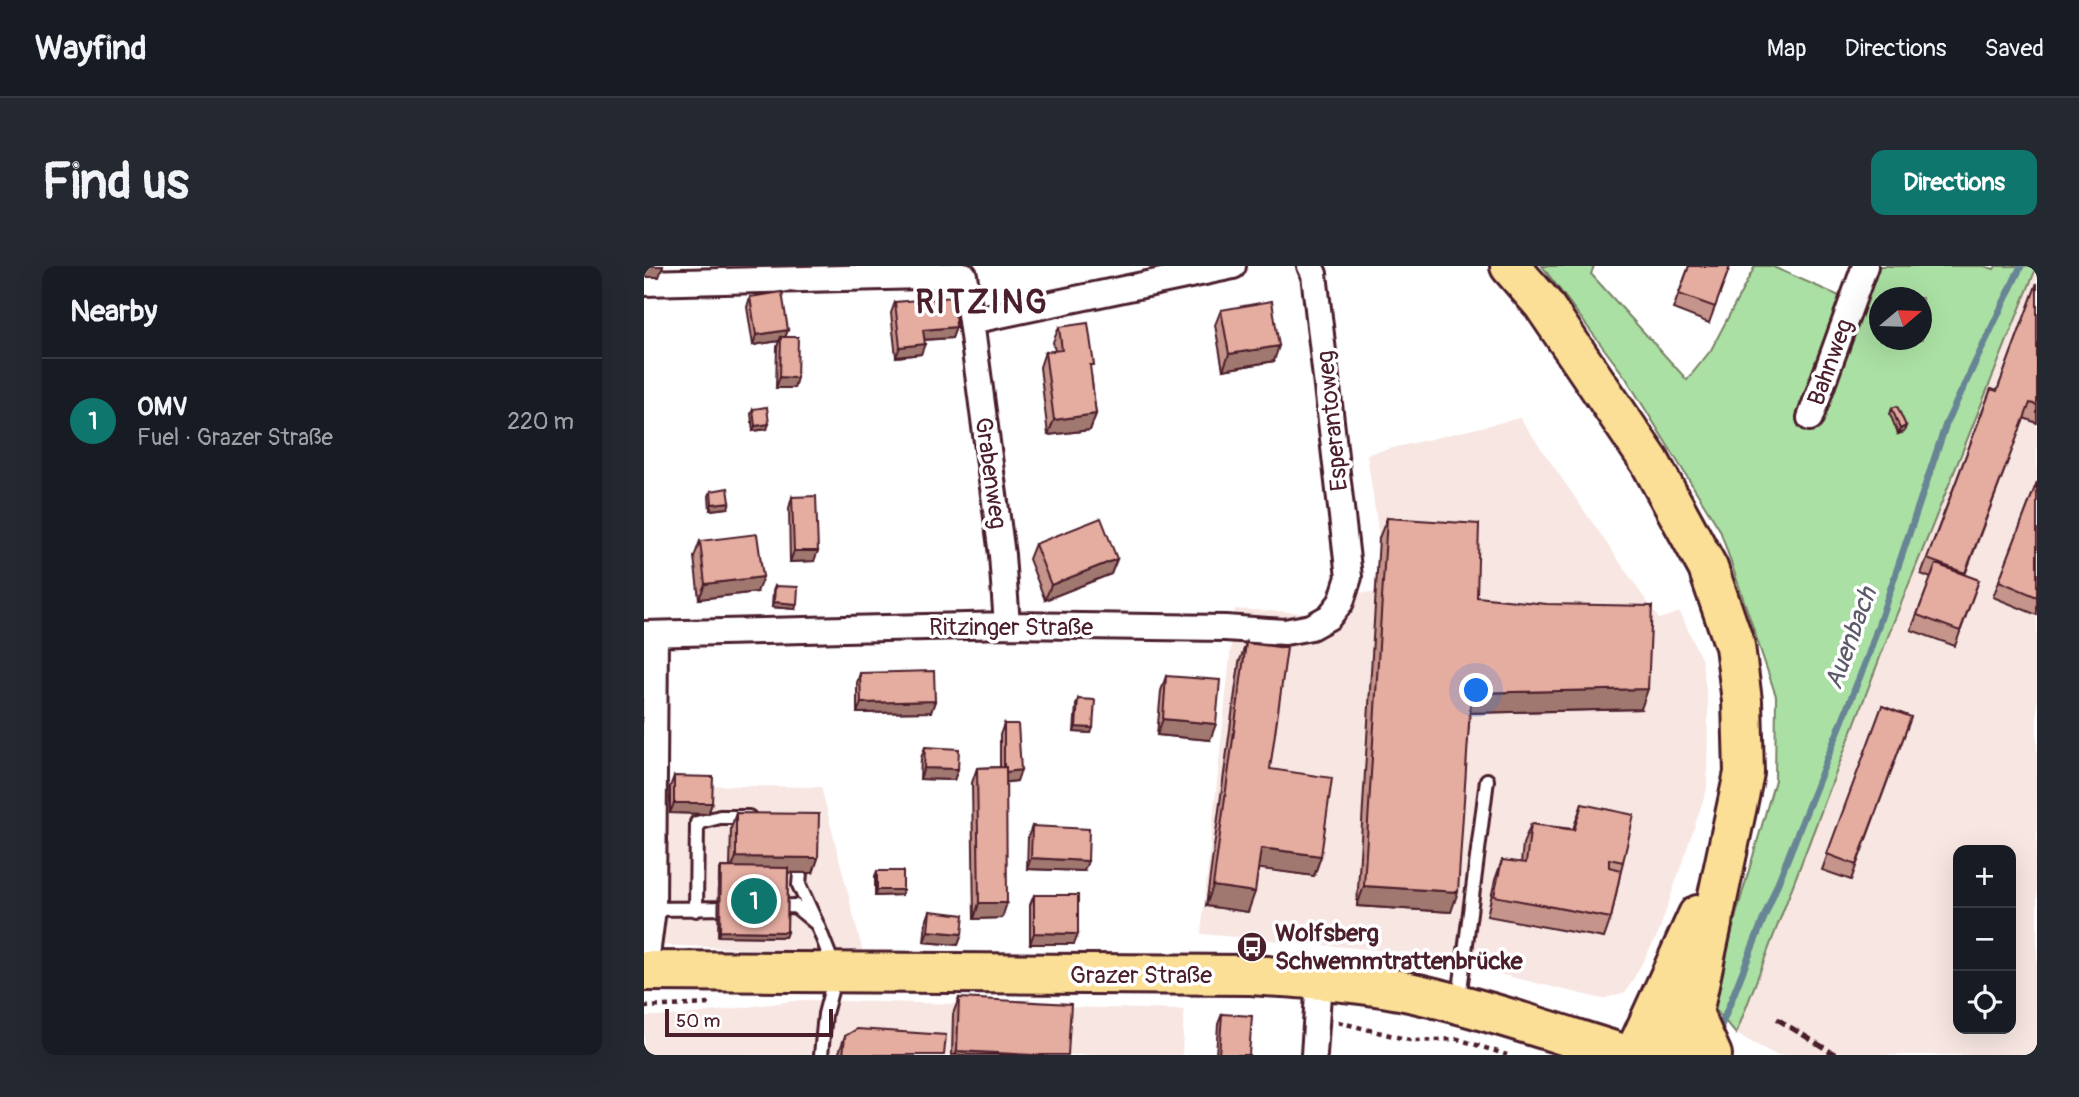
<!DOCTYPE html>
<html lang="en">
<head>
<meta charset="utf-8">
<style>
  body { margin:0; font-family:Pangolin,sans-serif; background:#242831; color:#f1f3f6 }
  .controls { position:absolute; right:21px; bottom:21px; display:grid; overflow:hidden; border-radius:14px; box-shadow:0 7px 28px #0002 }
  .controls button { width:63px; height:63px; display:grid; place-items:center; padding:0; border:0; border-bottom:2px solid #363941; background:#171b24; color:#f1f3f6; font:35px sans-serif }
  .compass { position:absolute; left:1225px; top:21px; width:63px; height:63px; border-radius:50%; background:#171b24; box-shadow:0 7px 28px #0002; rotate:71deg }
  .scale { position:absolute; left:21px; bottom:18px; width:168px; box-sizing:border-box; padding-left:7px; border:4px solid #4a1f2b; border-top:0; font-size:19px; line-height:24px; white-space:nowrap; color:#4a1f2b; -webkit-text-stroke:5px #fff; paint-order:stroke }
  .you { position:absolute; left:833px; top:425px; width:24px; height:24px; margin:-18px; border:5px solid #fff; border-radius:50%; background:#1a73e8; box-shadow:0 0 0 10px #1a73e833 }
  .badge { display:grid; place-items:center; width:46px; height:46px; border-radius:50%; background:#0f766e; color:#fff; font-size:23px; font-weight:700 }
  .pin { position:absolute; translate:-50% -50%; border:4px solid #fff; box-shadow:0 2px 7px #0006 }
  .list { margin:0; padding:0; list-style:none }
  h2 { display:flex; justify-content:space-between; align-items:center; height:91px; margin:0; padding:0 28px; font-size:30px }
  h2 small { font-size:23px; font-weight:400; color:#9ea1a6 }
  .list li { display:grid; grid-template-columns:46px 1fr auto; gap:21px; align-items:center; box-sizing:border-box; height:126px; padding:0 28px; border-top:2px solid #363941 }
  .list b { display:block; font-size:26px; white-space:nowrap }
  .list p { margin:0; font-size:23px; white-space:nowrap; color:#9ea1a6 }
  .list em { font-size:23px; font-style:normal; color:#9ea1a6 }
  .icon { flex:none; width:38px; height:38px; fill:none; stroke:currentColor; stroke-width:2; stroke-linecap:round; stroke-linejoin:round }
  .map { position:relative; flex:none; width:1393px; height:789px; overflow:hidden; border-radius:14px }
  header { display:flex; align-items:center; gap:42px; box-sizing:border-box; height:98px; padding:0 35px; background:#171b24; border-bottom:2px solid #363941 }
  header strong { font-size:33px }
  nav { display:flex; gap:38px; margin-inline-start:auto; font-size:24px }
  .intro { display:flex; align-items:center; justify-content:space-between; box-sizing:border-box; height:168px; padding:0 42px }
  h1 { margin:0; font-size:49px }
  .button { padding:18px 32px; border-radius:14px; background:#0f766e; color:#fff; font-size:24px; font-weight:700 }
  main { display:flex; gap:42px; padding:0 42px }
  aside { flex:1; background:#171b24; border-radius:14px; box-shadow:0 7px 28px #0002 }
  .map>svg:first-child { display:block }
  .built { fill:#f7e6e2; fill-rule:evenodd }
  .green { fill:#aae0a3; stroke:#7a8067; stroke-width:2; fill-rule:evenodd }
  .lines { fill:none; stroke-linecap:round; stroke-linejoin:round }
  .stream { stroke:#688595; stroke-width:7 }
  .lane-casing { stroke:#4a1f2b; stroke-width:18 }
  .street-casing { stroke:#4a1f2b; stroke-width:30 }
  .primary-casing { stroke:#4a1f2b; stroke-width:44 }
  .path { stroke:#4a1f2b; stroke-width:4.5; stroke-dasharray:5 5; stroke-linecap:butt }
  .lane { stroke:#fff; stroke-width:12 }
  .street { stroke:#fff; stroke-width:24 }
  .primary { stroke:#fbdf96; stroke-width:38 }
  .rail { stroke:#4a1f2b; stroke-width:5; stroke-dasharray:10 5; stroke-linecap:butt }
  .wall { fill:#c5948a; stroke:#4a1f2b; stroke-width:2 }
  .shaded-wall { fill:#a07870; stroke:#4a1f2b; stroke-width:2 }
  .building { fill:#e5aca0; stroke:#4a1f2b; stroke-width:2 }
  .labels { text-anchor:middle; stroke-width:7; stroke-linejoin:round; paint-order:stroke }
  .street-label { font-size:24px; fill:#4a1f2b; stroke:#fff }
  .poi-label { font-size:24px; font-weight:bold; fill:#4a1f2b; stroke:#fff; text-anchor:start }
  .water-label { font-size:26px; font-style:italic; fill:#5c5a69; stroke:#fff }
  .district-label { font-size:32px; font-weight:bold; letter-spacing:2px; fill:#4a1f2b; stroke:#fff }
</style>
</head>
<body>
<header>
<strong>Wayfind</strong>
<nav><a>Map</a><a>Directions</a><a>Saved</a></nav>
</header>
<div class="intro"><h1>Find us</h1><a class="button">Directions</a></div>
<main>
<aside>
<h2>Nearby<small></small></h2>
<ul class="list">
<li><span class="badge">1</span><div><b>OMV</b><p>Fuel · Grazer Straße</p></div><em>220 m</em></li>
</ul>
</aside>
<div class="map">
<svg width="1393" height="789" viewBox="0 0 1393 789">
  <rect width="100%" height="100%" fill="#fff"/>
  <filter id="ink" filterUnits="userSpaceOnUse"><feTurbulence type="fractalNoise" baseFrequency=".0143" numOctaves="2"/><feDisplacementMap in="SourceGraphic" scale="14" xChannelSelector="R" yChannelSelector="G"/><feConvolveMatrix kernelMatrix="1 2 1 2 8 2 1 2 1" color-interpolation-filters="sRGB"/></filter>
  <g filter="url(#ink)">
    <path class="built" d="M1393,2V789H1132L1092,768L1248,360ZM1314,584H1367V763H1314Z
      M876,152L1015,353L1036,346L1058,395L1064,440L1063,523L1014,668L982,726L958,733L769,687L557,668L591,343L664,347L693,325L730,327L735,272L723,188Z
      M21,519L177,521L219,687L16,679Z
      M158,734L540,744L538,789H0V750H34Z"/>
    <path class="green" d="M898,0H950L947,8L1043,114L1067,84L1111,0H1127L1218,40L1234,0H1340L1350,3L1352,0H1393L1248,360L1092,768L1070,742L1092,649L1131,514L1132,430L1076,264L982,112ZM1236,32H1278V74H1236Z"/>
    <g class="lines">
      <path class="stream" d="M1077,760L1224,390L1302,158L1377,0"/>
      <g class="lane-casing">
        <path id="lane" d="M156,607L155,619L172,656
          M128,641L151,640L173,658L192,706L181,748L177,789
          M9,643L89,642
          M52,644L53,557L76,551H105
          M815,732L843,514"/>
      </g>
      <g class="street-casing">
        <path id="street" d="M0,17L320,9L327,55L589,0
          M327,55L358,289L363,359
          M1166,152L1221,0
          M0,368L363,359L581,362L641,366L667,361L685,351L697,336L705,311L670,8L666,0
          M1,705L9,643L11,368
          M670,789L675,713"/>
      </g>
      <g class="primary-casing">
        <path id="primary" d="M866,0L899,38L1006,196L1064,302L1091,380L1098,435L1100,507L1049,747L1036,778L1025,789
          M0,705L607,709C656,712 707,715 756,724C833,740 908,766 983,789
          M1049,747L1068,789
          M990,789L1054,649"/>
      </g>
      <path class="path" d="M0,741L66,738
        M694,756L769,775L814,773L863,789"/>
      <use href="#lane" class="lane"/>
      <use href="#street" class="street"/>
      <use href="#primary" class="primary"/>
      <path class="rail" d="M1133,753L1192,789"/>
    </g>
    <path class="wall" d="M1045,0H1086L1065,57L1029,43Z
      M1393,17V157L1380,152L1321,309L1335,314L1311,380L1267,364L1287,312L1277,308L1347,123L1353,125Z
      M106,31L144,64L141,71L150,122H132L133,81L135,75L109,79L103,41Z
      M251,36L312,61L308,72L280,74L277,88L252,91L247,47Z
      M577,44L630,95L579,104L571,59Z
      M415,61L447,108L452,148L446,164L404,169L396,101L401,86L411,85L409,76Z
      M1248,142L1260,166L1254,168L1246,148Z
      M109,143L123,163L109,165L107,148Z
      M1393,216V349L1349,331Z
      M67,225L84,242L66,244L65,230Z
      M148,231L170,295L146,296L145,242Z
      M743,252L833,331L997,443L826,447L807,646L713,640L735,272Z
      M56,275L113,326L55,333L50,291Z
      M391,278L473,293L467,308L401,334L385,293Z
      M131,320L151,343L128,341L129,325Z
      M602,377L626,503L677,590L670,610L615,602L604,646L562,640L595,397Z
      M216,407L291,435L287,446L213,447V417Z
      M522,410L566,474L513,469L517,425Z
      M434,433L447,467L430,466L432,439Z
      M1238,440L1267,451L1207,614L1178,604Z
      M360,458L373,515L362,516L358,652L330,653L328,517L333,502L356,501V469Z
      M281,481L314,503L310,514L276,513L277,492Z
      M30,510L68,537L64,548L26,547V521Z
      M938,538L979,596L977,604L967,652L960,672L843,650L851,614L858,594L877,597L879,578L887,558L929,563Z
      M92,547L174,592L169,607H144L143,666L141,671L74,670L75,606L77,601H86L87,562Z
      M388,560L440,605L383,603L384,571Z
      M233,605L259,624L257,629L231,630V610Z
      M390,629L434,668L430,678H386V639Z
      M286,645L318,668L314,679L280,676L282,656Z
      M315,732L424,789H308L309,748Z
      M578,748L605,789H572L574,758Z
      M201,770L300,789H194Z"/>
    <path class="shaded-wall" d="M0,0H19L15,11H0Z
      M312,61L308,72L275,74L279,64Z
      M144,64L140,74L137,71L135,75L109,79L112,69Z
      M281,78L277,88L252,91L256,81Z
      M635,80L630,95L579,104L585,88Z
      M136,111L153,112L150,122H132Z
      M452,148L446,164L404,169L410,154Z
      M125,158L123,163L109,165L111,160Z
      M1262,160L1260,166L1254,168L1256,163Z
      M86,236L84,242L66,244L68,238Z
      M150,285H174L170,295L146,296Z
      M473,293L467,308L401,334L407,319Z
      M119,311L113,326L55,333L61,318Z
      M130,336L153,338L151,343L128,341Z
      M1004,423L997,443L820,447L827,427Z
      M291,435L287,446L213,447L217,437Z
      M519,453L572,458L566,474L513,469Z
      M432,461L449,462L447,467L430,466Z
      M280,502L314,503L310,514L276,513Z
      M377,504L373,515L356,517L360,506Z
      M30,537H68L64,548L26,547Z
      M617,582L677,590L670,610L610,602Z
      M92,591L174,592L169,607L86,606Z
      M387,592L444,595L440,605L383,603Z
      M569,620L611,626L604,646L562,640Z
      M720,620L814,626L807,646L713,640Z
      M233,624H259L257,629L231,630Z
      M335,637H363L358,652L330,653Z
      M76,665L143,666L141,671L74,670Z
      M284,665L318,668L314,679L280,676Z
      M390,667L434,668L430,678H386Z
      M313,785L390,789H311Z"/>
    <path class="building" d="M1045,0H1086L1071,41L1035,28Z
      M1393,17V139L1386,137L1321,307L1283,293L1347,123L1353,125Z
      M138,26L144,64L112,69L106,31Z
      M310,31L312,61L279,64L281,78L256,81L251,36Z
      M628,35L635,80L585,88L577,44Z
      M444,57L450,99H446L452,148L410,154L401,86L418,84L415,61Z
      M137,71H154L153,112L136,111Z
      M1253,140L1262,160L1256,163L1248,142Z
      M123,141L125,158L111,160L109,143Z
      M1393,216V331L1355,315Z
      M84,222L86,236L68,238L67,225Z
      M172,230L174,285H150L148,231Z
      M457,252L473,293L407,319L391,278Z
      M743,252L835,258L833,331L903,338L1008,340L1004,423L827,427L814,626L720,620Z
      M113,268L119,311L61,318L56,275Z
      M1292,298L1335,314L1316,365L1273,349Z
      M131,320L154,321L153,338L130,336Z
      M602,377L643,382L626,503L688,512L677,590L617,582L611,626L569,620Z
      M290,405L291,435L217,437L216,407Z
      M522,410L576,414L572,458L519,453Z
      M434,433L451,434L449,462L432,461Z
      M1238,440L1267,451L1212,599L1183,588Z
      M360,458H374L377,504L362,506V501H360Z
      M281,481L315,483L314,503L280,502Z
      M362,501L363,637H335L333,502Z
      M30,510L69,511L68,537H30Z
      M938,538L990,549L979,596L965,593V601L977,604L967,652L850,630L858,594L882,597L887,558L930,564Z
      M92,547L175,548L174,592L92,591Z
      M388,560L445,563L444,595L387,592Z
      M77,601L144,602L143,666L76,665Z
      M233,605H259V624H233Z
      M390,629H434V668L390,667Z
      M286,645L320,649L318,668L284,665Z
      M315,732L427,738L424,789H390L313,785Z
      M578,748L608,750L605,789H575Z
      M213,763L302,769L300,789H199L201,770Z"/>
  </g>
  <defs>
    <g id="bus-disc" transform="scale(1.575)"><circle r="9.5" fill="#4a1f2b" stroke="#fff"/><path d="M-5-6H5V4H4V6H2V4H-2V6H-4V4H-5ZM-3.5-4V0h7V-4ZM-3.5 1.2v1.5H-2V1.2ZM2 1.2v1.5H3.5V1.2Z" fill="#fff"/></g>
  </defs>
  <g fill-rule="evenodd">
    <use href="#bus-disc" x="608" y="681"/>
  </g>
  <g class="labels">
    <g class="street-label">
      <text transform="translate(1186 96) rotate(-70)" y="8">Bahnweg</text>
      <text transform="translate(688 155) rotate(-96)" y="8">Esperantoweg</text>
      <text transform="translate(347 207) rotate(82)" y="8">Grabenweg</text>
      <text x="367" y="369">Ritzinger Straße</text>
      <text x="497" y="717">Grazer Straße</text>
    </g>
    <g class="poi-label">
      <text x="631" y="675">Wolfsberg<tspan x="631" dy="28">Schwemmtrattenbrücke</tspan></text>
    </g>
    <g class="water-label">
      <text transform="translate(1206 372) rotate(-70)" y="9">Auenbach</text>
    </g>
    <g class="district-label">
      <text x="338" y="47">RITZING</text>
    </g>
  </g>
</svg>
<div class="controls">
<button>+</button>
<button>−</button>
<button><svg class="icon" aria-label="locate" viewBox="0 0 24 24"><circle cx="12" cy="12" r="6"/><path d="M12 2v4M12 18v4M2 12h4M18 12h4"/></svg></button>
</div>
<svg class="compass" viewBox="-18 -18 36 36"><path d="M0-13l5 13h-10z" fill="#e53935"/><path d="M0 13l5-13h-10z" fill="#9ea1a6"/></svg>
<div class="scale">50 m</div>
<div class="you"></div>
<div class="pin badge" style="left:110px;top:635px">1</div>
</div>
</main>
</body>
</html>
